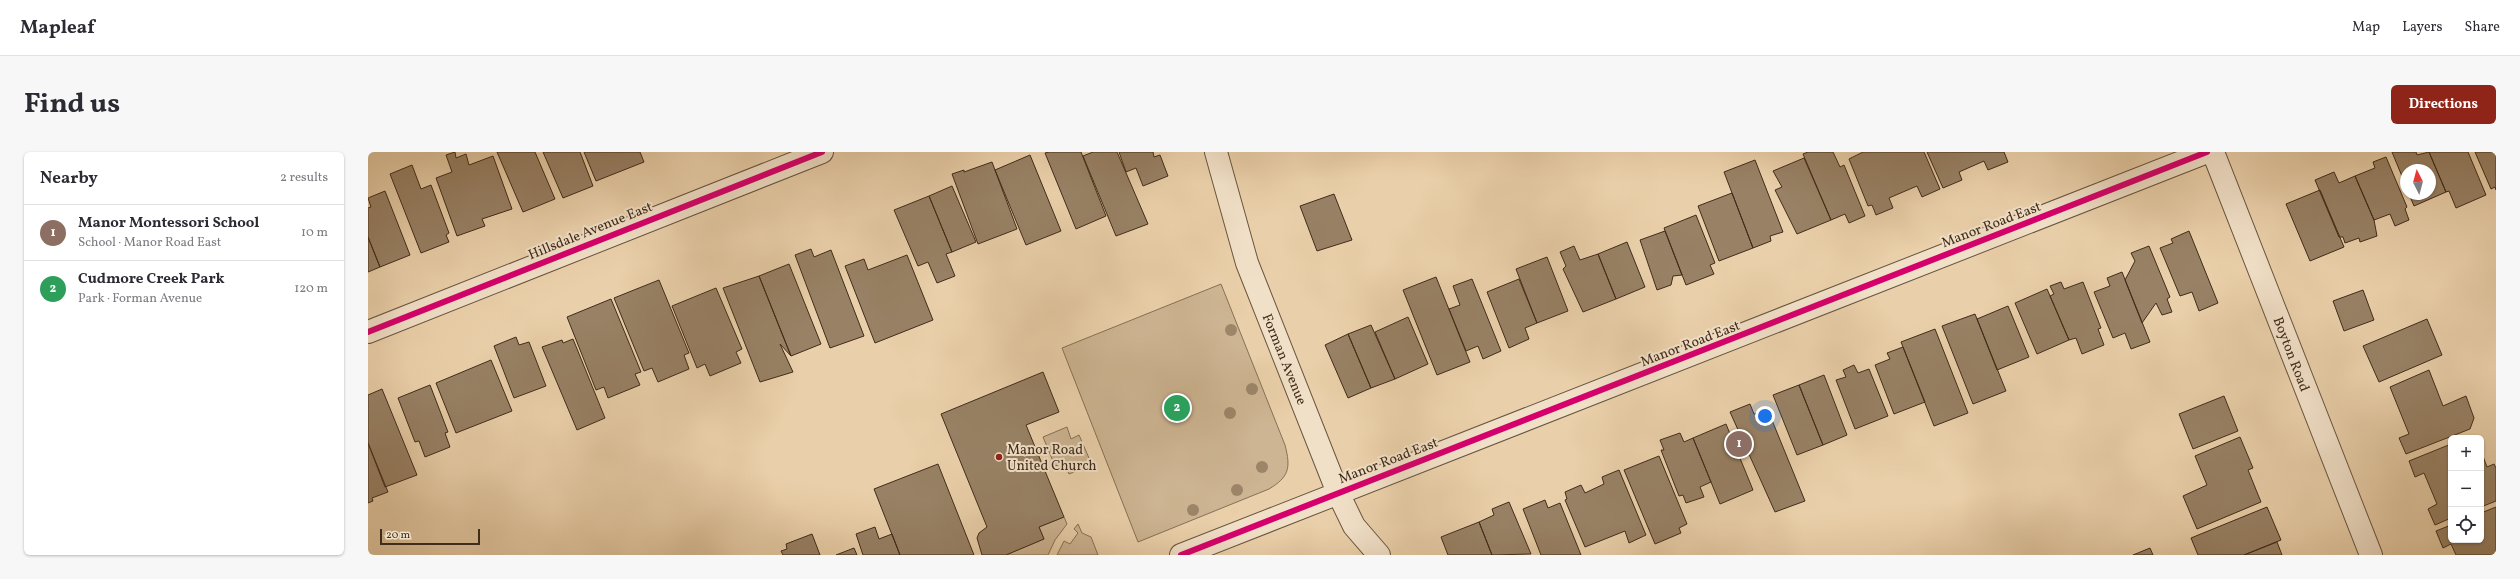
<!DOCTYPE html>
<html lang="en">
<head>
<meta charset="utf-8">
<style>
  body { margin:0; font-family:Vollkorn,serif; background:#f7f7f7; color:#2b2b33 }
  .controls { position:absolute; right:12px; bottom:12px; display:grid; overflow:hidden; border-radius:6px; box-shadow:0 1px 3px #0004 }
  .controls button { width:36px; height:36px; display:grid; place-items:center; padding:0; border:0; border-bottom:1px solid #e1e1e2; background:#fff; color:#2b2b33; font:20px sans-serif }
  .compass { position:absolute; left:2032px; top:12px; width:36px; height:36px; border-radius:50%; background:#fff; box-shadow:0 1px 3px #0004; rotate:354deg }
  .scale { position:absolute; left:12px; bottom:10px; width:100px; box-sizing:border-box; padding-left:4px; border:2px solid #402c1a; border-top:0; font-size:11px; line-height:14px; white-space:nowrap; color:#402c1a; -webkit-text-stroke:3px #f1e0c8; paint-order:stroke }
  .you { position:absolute; left:1397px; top:264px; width:14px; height:14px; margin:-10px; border:3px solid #fff; border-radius:50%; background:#1a73e8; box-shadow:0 0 0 6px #1a73e833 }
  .badge { display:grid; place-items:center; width:26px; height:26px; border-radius:50%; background:#8f2418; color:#fff; font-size:13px; font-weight:700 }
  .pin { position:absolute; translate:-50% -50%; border:2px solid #fff; box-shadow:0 1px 4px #0006 }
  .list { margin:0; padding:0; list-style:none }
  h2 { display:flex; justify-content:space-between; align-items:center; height:52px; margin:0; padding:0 16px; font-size:17px }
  h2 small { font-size:13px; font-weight:400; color:#7c7c81 }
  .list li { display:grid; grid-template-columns:26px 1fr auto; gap:12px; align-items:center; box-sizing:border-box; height:56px; padding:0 16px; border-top:1px solid #e1e1e2 }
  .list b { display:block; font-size:15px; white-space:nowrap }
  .list p { margin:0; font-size:13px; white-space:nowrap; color:#7c7c81 }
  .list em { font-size:13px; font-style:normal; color:#7c7c81 }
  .icon { flex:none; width:22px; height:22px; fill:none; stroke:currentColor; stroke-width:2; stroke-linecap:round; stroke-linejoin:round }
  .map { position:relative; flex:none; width:2128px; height:403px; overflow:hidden; border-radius:6px }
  header { display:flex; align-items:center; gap:24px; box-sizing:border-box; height:56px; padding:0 20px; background:#fff; border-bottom:1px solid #e1e1e2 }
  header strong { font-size:19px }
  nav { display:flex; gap:22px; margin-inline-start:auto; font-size:14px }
  .intro { display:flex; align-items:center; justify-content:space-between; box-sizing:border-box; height:96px; padding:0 24px }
  h1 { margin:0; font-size:28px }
  .button { padding:10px 18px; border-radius:6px; background:#8f2418; color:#fff; font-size:14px; font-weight:700 }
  main { display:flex; gap:24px; padding:0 24px }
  aside { flex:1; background:#fff; border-radius:6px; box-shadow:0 1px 3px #0004 }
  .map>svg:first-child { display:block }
  .green { fill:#cdb492; stroke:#867056 }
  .building { fill:#988165; stroke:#402c1a }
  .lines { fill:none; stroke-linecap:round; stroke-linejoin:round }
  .street-casing { stroke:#6a553e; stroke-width:24 }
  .street { stroke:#f1e0c8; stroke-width:22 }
  .cycleway-casing { stroke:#f1e0c8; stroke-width:8 }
  .cycleway { stroke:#d6006c; stroke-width:6 }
  .tree { fill:#9c8568 }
  .poi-dot { fill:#8f2418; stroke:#f1e0c8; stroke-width:1.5 }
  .labels { text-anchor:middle; stroke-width:4; stroke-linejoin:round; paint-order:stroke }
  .street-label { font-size:14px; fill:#402c1a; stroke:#f1e0c8 }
  .poi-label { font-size:14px; fill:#402c1a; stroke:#f1e0c8; text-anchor:start }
</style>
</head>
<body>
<header>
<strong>Mapleaf</strong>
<nav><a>Map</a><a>Layers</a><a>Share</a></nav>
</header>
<div class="intro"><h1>Find us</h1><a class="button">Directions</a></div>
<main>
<aside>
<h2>Nearby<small>2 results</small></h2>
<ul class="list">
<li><span class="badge" style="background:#8d6e63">1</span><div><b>Manor Montessori School</b><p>School · Manor Road East</p></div><em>10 m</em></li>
<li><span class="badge" style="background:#2e9e5b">2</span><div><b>Cudmore Creek Park</b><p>Park · Forman Avenue</p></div><em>120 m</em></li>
</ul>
</aside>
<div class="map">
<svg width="2128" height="403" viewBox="0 0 2128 403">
  <rect width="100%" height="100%" fill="#ead0aa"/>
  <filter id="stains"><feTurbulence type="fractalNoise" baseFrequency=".005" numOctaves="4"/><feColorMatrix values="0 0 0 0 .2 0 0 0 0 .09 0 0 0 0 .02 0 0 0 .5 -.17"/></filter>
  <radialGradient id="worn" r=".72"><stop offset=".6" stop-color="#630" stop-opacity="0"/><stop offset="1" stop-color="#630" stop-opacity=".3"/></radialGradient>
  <path class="green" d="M853,132L917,293C923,316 921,325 901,337L770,390L694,196Z
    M699,275L703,287L711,283L724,313L701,322L696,311L687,314L675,285Z
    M696,365L699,372L687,388L680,403H638L676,387L671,375Z
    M710,372L714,381L723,385L730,403H689L696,389L702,392L710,381L706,377Z"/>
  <path class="building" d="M87,0L88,6L98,2L101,13L125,4L144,57L114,67L117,74L89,84L68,26L84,20L78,3Z
    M129,0H167L187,47L155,60Z
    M175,0H212L225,34L195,46Z
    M216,0H272L276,10L228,29Z
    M681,0H713L738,64L708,77L677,1Z
    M725,0H749L780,72L748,84L715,4Z
    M751,0H785L786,5L792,3L800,24L775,34L768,16L758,20Z
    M1440,0H1465L1472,15L1476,13L1497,64L1481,71L1477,62L1463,68L1435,2Z
    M1495,0H1556L1572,37L1554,45L1549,34L1521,46L1525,56L1508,63L1504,53L1500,54L1481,7Z
    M1559,0H1636L1640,10L1620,18L1616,9L1591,20L1594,28L1575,36Z
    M2024,0H2048L2049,3L2061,0L2078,40L2046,54L2041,42H2062V18H2038V34Z
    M2061,0H2100L2118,43L2088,56L2081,39L2078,40Z
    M2107,0H2128V38L2127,35L2123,37Z
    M662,3L693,79L658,93L627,18Z
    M2018,5L2039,55L2037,57L2041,68L2027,74L2022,62L2006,68L1987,24L2007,16L2005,10Z
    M1436,6L1463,68L1429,82L1407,38L1414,35L1405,19Z
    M1387,8L1415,80L1402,84L1403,89L1385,96L1356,20Z
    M624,10L649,77L610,92L584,22L596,18V20Z
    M44,13L53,37L63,33L81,81L78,83L81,90L53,101L22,22Z
    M1966,20L1971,31L1987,24L2006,68L2009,84L1992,90L1991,86L1977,91L1975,85H1971L1947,28Z
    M584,34L608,90L584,100L561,44Z
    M1952,38L1976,95L1942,109L1918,52Z
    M17,39L42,103L12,115L0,85V56L3,55L0,46Z
    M1364,41L1385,96L1351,109L1330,54Z
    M966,42L984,88L949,99L932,54Z
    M561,44L584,100L578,102L587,124L569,131L560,110L550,114L526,58Z
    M1328,63L1347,111L1342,113L1346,122L1318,133L1296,76Z
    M1297,79L1314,123L1305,124L1303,133L1289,138L1272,88Z
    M1821,79L1850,151L1831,159L1824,140L1812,144L1792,96L1805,91L1803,87Z
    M0,85L12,115L0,120Z
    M1259,90L1277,135L1248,147L1230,102Z
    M1206,94L1212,108L1230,102L1248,147L1215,160L1195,117L1198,114L1192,100Z
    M1781,94L1802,145L1799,147L1804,160L1794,163L1788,151L1774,171L1757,128L1767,109L1763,101Z
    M443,97L446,105L463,98L496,184L462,196L427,103Z
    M539,103L565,168L507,191L477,114L496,107L500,118Z
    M1179,105L1200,159L1169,171L1148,117Z
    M421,112L453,192L423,204L391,124Z
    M1754,120L1782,190L1763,197L1757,181L1745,186L1726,140L1742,134L1739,126Z
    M391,124L423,204L412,192L425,220L392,230L355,136Z
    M1068,125L1102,210L1069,223L1035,138Z
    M1104,127L1133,199L1115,207L1110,194L1098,199L1081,157L1092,153L1085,134Z
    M1151,127L1169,171L1157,176L1161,187L1141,196L1119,140Z
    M291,128L321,201L316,203L321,217L290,230L284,216L276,219L246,146Z
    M1693,130L1696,137L1715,130L1733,176L1730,177L1736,193L1714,202L1708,186L1701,188L1682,144L1686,142L1682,134Z
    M348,136L374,197L368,200L373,211L342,224L337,212L329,216L304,154Z
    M1679,137L1701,188L1669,202L1647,151Z
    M1995,138L2006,168L1976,179L1965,149Z
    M243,147L273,220L267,222L272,233L240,246L236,235L228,238L199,165Z
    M1640,154L1661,205L1629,218L1609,167Z
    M1607,162L1638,239L1605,252L1574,174Z
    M1040,165L1060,212L1027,227L1007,180Z
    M2059,167L2074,203L2011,230L1995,194Z
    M1003,173L1027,227L1003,236L980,182Z
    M1567,177L1600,261L1566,274L1533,190Z
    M980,182L1003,236L980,246L957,193Z
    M148,185L151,193L161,190L178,234L146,246L126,194Z
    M205,187L237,266L209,278L174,195L194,188L195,191Z
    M1535,195L1557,250L1526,262L1507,213L1522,207L1519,201Z
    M123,208L144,259L88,281L68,231Z
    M1486,213L1490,221L1501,217L1520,264L1487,277L1468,228L1478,225L1475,218Z
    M2061,218L2075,254L2098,244L2106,266L2102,277L2038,302L2031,286L2041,282L2022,235Z
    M675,220L691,260L658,273L696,365L671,375L676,387L638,403H614L609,386L611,381L619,375L573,262Z
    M1456,223L1479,283L1455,293L1431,233Z
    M62,233L80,280L77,281L82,295L57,305L51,289L47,290L30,246Z
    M1431,233L1455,293L1429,303L1405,243Z
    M14,237L49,323L17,335L0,291V243Z
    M1856,244L1870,279L1825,297L1811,262Z
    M1382,252L1386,262L1399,256L1437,349L1407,360L1362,260Z
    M1358,272L1385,338L1352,352L1325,286Z
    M1312,281L1316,290L1325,286L1343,330L1332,335L1336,345L1318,351L1315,343L1311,344L1293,298H1296L1292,288Z
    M1872,285L1885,316L1880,318L1893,350L1829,377L1815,344L1839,333L1827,304Z
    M0,291L20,340L4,346L5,349L0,351Z
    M2083,292V366L2067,373L2060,357L2069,352L2056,321L2047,325L2041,309Z
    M2113,299L2119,315L2126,312L2128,316V349L2113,355Z
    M1291,304L1319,372L1311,376L1313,381L1287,392L1256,318Z
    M570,312L606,403H532L506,337Z
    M1251,318L1278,383L1261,391L1257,379L1217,395L1197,348L1199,347L1197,340L1213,333L1217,341L1236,332L1234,325Z
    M1177,348L1180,356L1192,351L1213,403H1173L1155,357Z
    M1141,350L1163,402L1124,403L1111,370L1126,363L1124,357Z
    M1899,355L1913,388L1876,403H1830L1823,386Z
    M2128,355V403H2088L2083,392L2075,396L2068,379L2083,373V388H2113V361Z
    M1111,370L1124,403H1080L1073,385Z
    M507,375L511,387L524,382L532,403H495L488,382Z
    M444,382L452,403H415L413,399L419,397L418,392Z
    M1909,390L1914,403H1876Z
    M486,396L489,403H468Z
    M1782,396L1785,403H1765Z"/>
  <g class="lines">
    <g class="street-casing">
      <path id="street" d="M848,0L879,111L970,341L986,374L1011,403
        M1845,0L2003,403
        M0,180L454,0
        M813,403L1839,0"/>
    </g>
    <use href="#street" class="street"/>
    <g class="cycleway-casing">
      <path id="cycleway" d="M0,180L454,0
        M813,403L1839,0"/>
    </g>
    <use href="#cycleway" class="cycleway"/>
  </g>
  <g class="tree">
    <circle cx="863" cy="178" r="6"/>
    <circle cx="884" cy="237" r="6"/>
    <circle cx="862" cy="261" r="6"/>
    <circle cx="894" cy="315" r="6"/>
    <circle cx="869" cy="338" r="6"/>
    <circle cx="825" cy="358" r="6"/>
  </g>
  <circle class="poi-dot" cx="631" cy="305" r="4"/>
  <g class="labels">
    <g class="street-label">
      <text transform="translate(1623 72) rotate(-21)" y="5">Manor Road East</text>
      <text transform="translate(222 78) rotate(-22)" y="5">Hillsdale Avenue East</text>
      <text transform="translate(1322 191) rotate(-21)" y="5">Manor Road East</text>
      <text transform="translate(1924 202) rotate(69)" y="5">Boyton Road</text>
      <text transform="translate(917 207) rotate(68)" y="5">Forman Avenue</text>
      <text transform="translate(1020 308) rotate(-21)" y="5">Manor Road East</text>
    </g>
    <g class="poi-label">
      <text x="639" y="302">Manor Road<tspan x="639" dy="16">United Church</tspan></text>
    </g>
  </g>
  <rect width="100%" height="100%" filter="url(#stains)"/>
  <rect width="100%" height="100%" fill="url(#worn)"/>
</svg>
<div class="controls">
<button>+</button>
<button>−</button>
<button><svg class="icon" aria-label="locate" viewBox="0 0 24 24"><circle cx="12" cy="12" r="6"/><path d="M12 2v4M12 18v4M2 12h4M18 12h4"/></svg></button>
</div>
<svg class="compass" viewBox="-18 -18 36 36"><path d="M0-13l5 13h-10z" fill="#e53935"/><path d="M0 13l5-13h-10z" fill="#7c7c81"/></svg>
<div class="scale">20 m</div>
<div class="you"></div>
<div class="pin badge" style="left:1371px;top:292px;background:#8d6e63">1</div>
<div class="pin badge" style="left:809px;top:256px;background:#2e9e5b">2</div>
</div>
</main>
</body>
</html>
